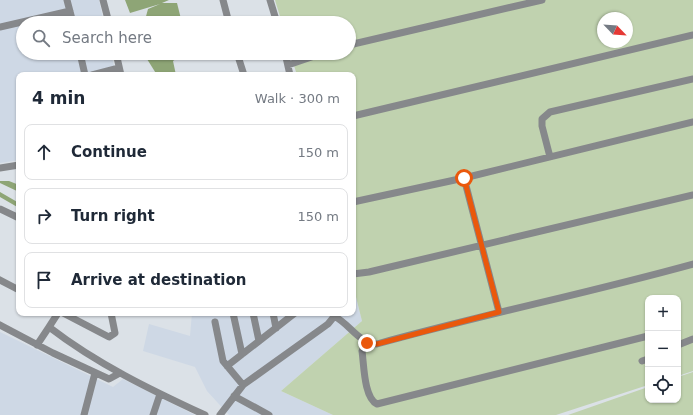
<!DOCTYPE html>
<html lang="en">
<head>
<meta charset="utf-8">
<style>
  body { margin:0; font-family:"DejaVu Sans",sans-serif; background:#f2f2f3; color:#1f2937 }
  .controls { position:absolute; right:12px; bottom:12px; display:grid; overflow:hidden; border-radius:8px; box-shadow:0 1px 3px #0004 }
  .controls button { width:36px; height:36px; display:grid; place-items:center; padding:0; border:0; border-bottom:1px solid #e0e1e3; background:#fff; color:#1f2937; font:20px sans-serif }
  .compass { position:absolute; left:597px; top:12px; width:36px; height:36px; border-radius:50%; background:#fff; box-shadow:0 1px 3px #0004; rotate:115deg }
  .stop { position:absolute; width:12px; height:12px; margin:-9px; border:3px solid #ea580c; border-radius:50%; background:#fff }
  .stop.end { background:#ea580c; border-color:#fff; box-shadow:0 1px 4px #0008 }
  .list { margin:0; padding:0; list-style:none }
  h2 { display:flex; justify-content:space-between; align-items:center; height:52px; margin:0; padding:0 16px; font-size:17px }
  h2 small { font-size:13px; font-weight:400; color:#747a83 }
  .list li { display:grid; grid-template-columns:26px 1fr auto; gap:12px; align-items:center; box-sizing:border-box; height:56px; margin:0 8px 8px; padding:0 8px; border:1px solid #e0e1e3; border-radius:8px }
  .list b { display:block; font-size:15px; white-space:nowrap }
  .list em { font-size:13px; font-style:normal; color:#747a83 }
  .icon { flex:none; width:22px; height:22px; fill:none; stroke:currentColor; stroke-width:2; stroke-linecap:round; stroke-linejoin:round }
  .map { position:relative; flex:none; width:693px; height:415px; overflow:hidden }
  .search { position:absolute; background:#fff; box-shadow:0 1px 3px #0004; left:16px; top:16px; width:340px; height:44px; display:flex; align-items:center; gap:10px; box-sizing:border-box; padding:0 14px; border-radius:22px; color:#747a83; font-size:15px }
  .panel { position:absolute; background:#fff; box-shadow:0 1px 3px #0004; left:16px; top:72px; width:340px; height:244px; border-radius:8px }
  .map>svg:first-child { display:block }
  .built { fill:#ced8e5 }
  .green { fill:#c0d2af; fill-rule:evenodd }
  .forest { fill:#8ea576 }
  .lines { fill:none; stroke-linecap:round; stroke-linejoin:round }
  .minor { stroke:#86888b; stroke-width:7 }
  .route { stroke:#ea580c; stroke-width:5 }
</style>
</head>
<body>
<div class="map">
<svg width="693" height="415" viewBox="0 0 693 415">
  <rect width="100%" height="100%" fill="#dbe1e7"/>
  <path class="built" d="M0,0H99L104,23H23V53H111L116,75H19V160L0,163Z
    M353,285L362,321L281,391L333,415H229L207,391L195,367L143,351L149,324L190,336L192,313H353Z
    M0,332L113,387L123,379L195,415H0Z"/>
  <path class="green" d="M275,0H693V371L678,376V298H648V385L556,415H333L281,391L362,321L353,285V75H297L290,53H349V23H282ZM603,18H627V42H603Z
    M693,372V415H568L648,387V400H678V377Z"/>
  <path class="forest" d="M125,0H169L162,3H177L182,23H153L145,20L148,9L160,4L130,13Z
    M146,53H184L173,61L176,75H157L147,59Z
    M0,181H9L19,185V192L0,183Z
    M0,192L19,203V208L0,197Z"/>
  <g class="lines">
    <path class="minor" d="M67,0L73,23
      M103,0L109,23
      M223,0L229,23
      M270,0L277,23
      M0,27L70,11
      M349,45L542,0
      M43,53V54
      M80,53L85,75
      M116,53L121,75
      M237,53L244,75
      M285,53L290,75
      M288,65L323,53
      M92,75L119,68
      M353,116L693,35
      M550,157L542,126V119L550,112L693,79
      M0,168L19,165
      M464,178L499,312
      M353,202L464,178L693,122
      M0,209L19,218
      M353,274L369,272L693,195
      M0,280L19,290
      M58,313L49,327C97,364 151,390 205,415
      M63,313L109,337L115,333L111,313
      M233,313L242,354
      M253,313L259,341
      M273,313L276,328
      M334,316C351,325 357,342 377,344C481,315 588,293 693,264
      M215,322L223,361L243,385
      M0,325L53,353L109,379L120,373
      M367,343L362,351C364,365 364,398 377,404L648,336
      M37,345L49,327
      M678,345L693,339
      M642,361L648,359
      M227,366L295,313
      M234,396L269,415
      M84,415L95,373
      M153,415L160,394
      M220,415L243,385L328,324L337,313"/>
  </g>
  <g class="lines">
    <path class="route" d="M367,343L377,344L499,312L464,178"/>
  </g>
</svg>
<div class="controls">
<button>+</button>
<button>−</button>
<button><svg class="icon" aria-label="locate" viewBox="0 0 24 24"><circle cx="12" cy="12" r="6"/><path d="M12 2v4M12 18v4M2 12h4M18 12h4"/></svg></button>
</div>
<svg class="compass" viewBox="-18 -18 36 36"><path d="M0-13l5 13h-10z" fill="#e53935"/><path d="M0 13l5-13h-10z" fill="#747a83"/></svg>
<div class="stop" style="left:464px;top:178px"></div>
<div class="stop end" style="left:367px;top:343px"></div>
<div class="search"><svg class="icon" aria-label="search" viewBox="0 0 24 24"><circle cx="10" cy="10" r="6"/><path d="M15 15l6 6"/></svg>Search here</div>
<section class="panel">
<h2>4 min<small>Walk · 300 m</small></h2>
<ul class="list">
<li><svg class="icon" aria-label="ahead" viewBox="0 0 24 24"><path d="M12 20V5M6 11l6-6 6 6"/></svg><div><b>Continue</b></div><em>150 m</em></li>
<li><svg class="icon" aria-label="right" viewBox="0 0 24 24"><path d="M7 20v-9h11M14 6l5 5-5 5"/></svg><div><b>Turn right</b></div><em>150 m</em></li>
<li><svg class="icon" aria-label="arrive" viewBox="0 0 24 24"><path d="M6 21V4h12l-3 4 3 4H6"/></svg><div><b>Arrive at destination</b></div></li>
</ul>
</section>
</div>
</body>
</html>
